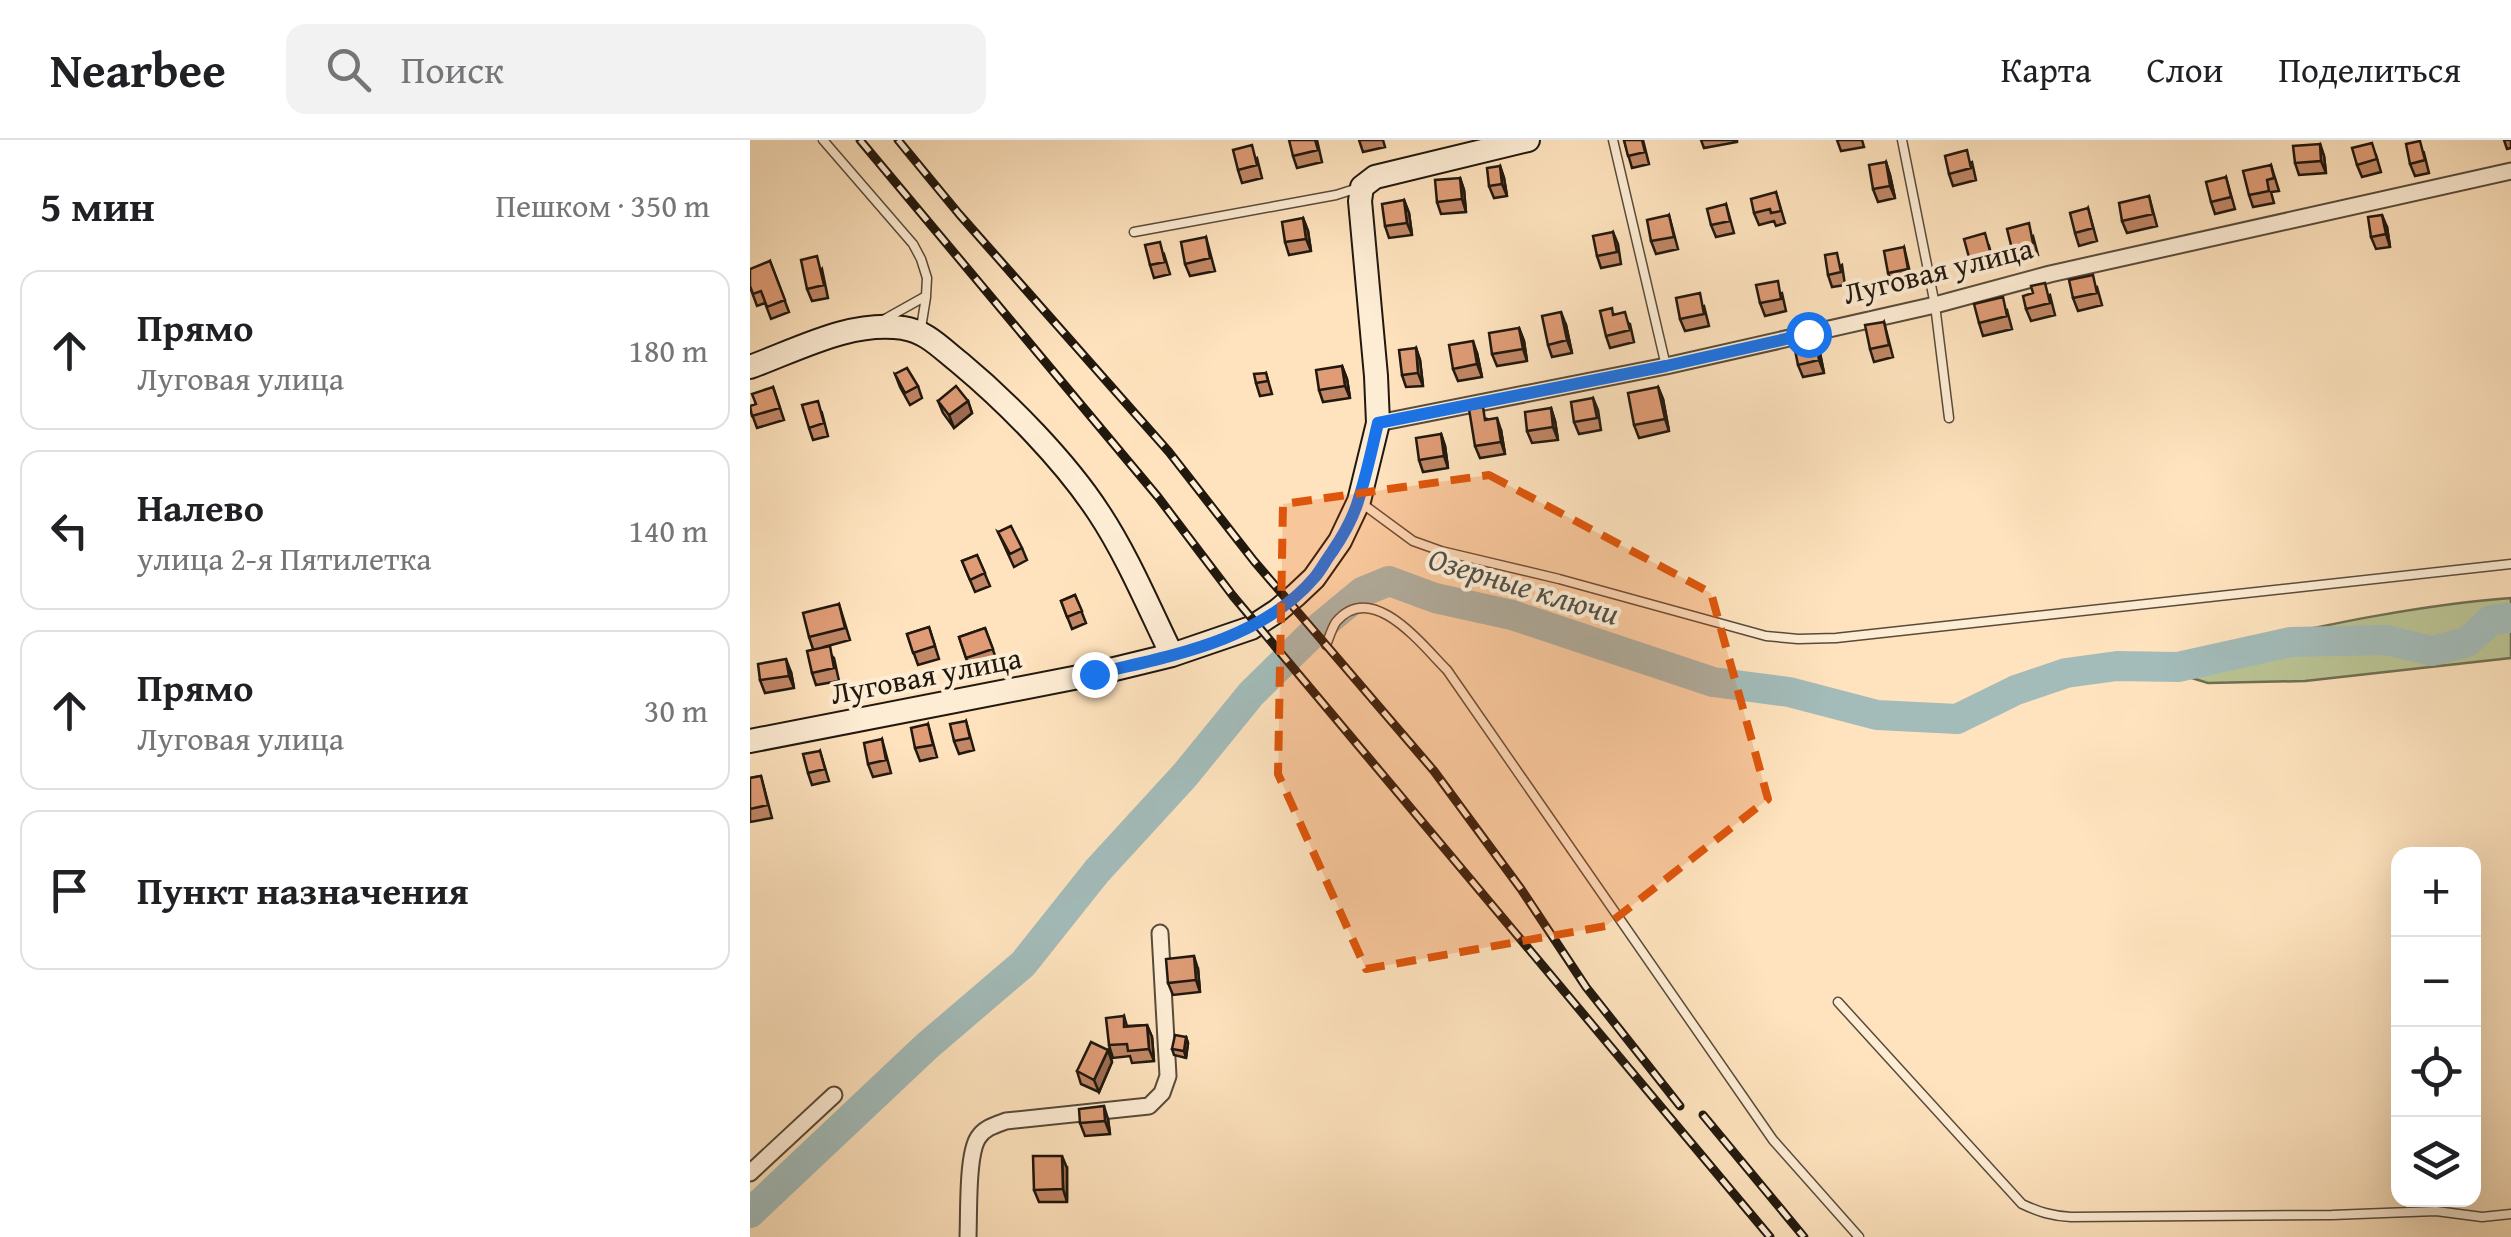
<!DOCTYPE html>
<html lang="ru">
<head>
<meta charset="utf-8">
<style>
  body { margin:0; font-family:"Gentium Book Plus",serif; background:#f2f2f2; color:#202124 }
  .controls { position:absolute; right:30px; bottom:30px; display:grid; overflow:hidden; border-radius:20px; box-shadow:0 10px 40px #0002 }
  .controls button { width:90px; height:90px; display:grid; place-items:center; padding:0; border:0; border-bottom:2px solid #e0e0e0; background:#fff; color:#202124; font:50px sans-serif }
  .stop { position:absolute; width:30px; height:30px; margin:-22px; border:8px solid #1a73e8; border-radius:50%; background:#fff }
  .stop.end { background:#1a73e8; border-color:#fff; box-shadow:0 2px 10px #0008 }
  .list { margin:0; padding:0; list-style:none }
  h2 { display:flex; justify-content:space-between; align-items:center; height:130px; margin:0; padding:0 40px; font-size:42px }
  h2 small { font-size:32px; font-weight:400; color:#757577 }
  .list li { display:grid; grid-template-columns:65px 1fr auto; gap:30px; align-items:center; box-sizing:border-box; height:160px; margin:0 20px 20px; padding:0 20px; border:2px solid #e0e0e0; border-radius:20px }
  .list b { display:block; font-size:38px; white-space:nowrap }
  .list p { margin:0; font-size:32px; white-space:nowrap; color:#757577 }
  .list em { font-size:32px; font-style:normal; color:#757577 }
  .icon { flex:none; width:55px; height:55px; fill:none; stroke:currentColor; stroke-width:2; stroke-linecap:round; stroke-linejoin:round }
  .map { position:relative; flex:none; width:1761px; height:1097px; overflow:hidden }
  header { display:flex; align-items:center; gap:60px; box-sizing:border-box; height:140px; padding:0 50px; background:#fff; border-bottom:2px solid #e0e0e0 }
  header strong { font-size:48px }
  nav { display:flex; gap:55px; margin-inline-start:auto; font-size:35px }
  .search { width:700px; height:90px; background:#f2f2f2; display:flex; align-items:center; gap:25px; box-sizing:border-box; padding:0 35px; border-radius:20px; color:#757577; font-size:38px }
  main { display:flex }
  aside { flex:1; background:#fff }
  .map>svg:first-child { display:block }
  .green { fill:#bbc595; stroke:#6e6e52; stroke-width:2.5 }
  .lines { fill:none; stroke-linecap:round; stroke-linejoin:round }
  .river { stroke:#a3bcba; stroke-width:30 }
  .service-casing { stroke:#584b3a; stroke-width:11 }
  .minor-casing { stroke:#584b3a; stroke-width:19 }
  .secondary-casing { stroke:#21180e; stroke-width:26 }
  .service { stroke:#feedd5; stroke-width:8 }
  .minor { stroke:#feedd5; stroke-width:15 }
  .secondary { stroke:#feedd5; stroke-width:22 }
  .rail-casing { stroke:#21180e; stroke-width:9 }
  .rail { stroke:#feedd5; stroke-width:5; stroke-dasharray:15; stroke-linecap:butt }
  .wall { fill:#c08665; stroke:#21180e; stroke-width:2.5 }
  .shaded-wall { fill:#9c6d53; stroke:#21180e; stroke-width:2.5 }
  .building { fill:#df9c76; stroke:#21180e; stroke-width:2.5 }
  .route { stroke:#1a73e8; stroke-width:12 }
  .marked { fill:#de560c; fill-opacity:0.2; stroke:#de560c; stroke-width:8; stroke-dasharray:20 12; stroke-linejoin:round }
  .labels { text-anchor:middle; stroke-width:8; stroke-linejoin:round; paint-order:stroke }
  .street-label { font-size:30px; fill:#21180e; stroke:#feedd5 }
  .water-label { font-size:32px; font-style:italic; fill:#4e514a; stroke:#feedd5 }
</style>
</head>
<body>
<header>
<strong>Nearbee</strong>
<div class="search"><svg class="icon" aria-label="search" viewBox="0 0 24 24"><circle cx="10" cy="10" r="6"/><path d="M15 15l6 6"/></svg>Поиск</div>
<nav><a>Карта</a><a>Слои</a><a>Поделиться</a></nav>
</header>
<main>
<aside>
<h2>5 мин<small>Пешком · 350 m</small></h2>
<ul class="list">
<li><svg class="icon" aria-label="ahead" viewBox="0 0 24 24"><path d="M12 20V5M6 11l6-6 6 6"/></svg><div><b>Прямо</b><p>Луговая улица</p></div><em>180 m</em></li>
<li><svg class="icon" aria-label="left" viewBox="0 0 24 24"><path d="M17 20v-9H6M10 6l-5 5 5 5"/></svg><div><b>Налево</b><p>улица 2-я Пятилетка</p></div><em>140 m</em></li>
<li><svg class="icon" aria-label="ahead" viewBox="0 0 24 24"><path d="M12 20V5M6 11l6-6 6 6"/></svg><div><b>Прямо</b><p>Луговая улица</p></div><em>30 m</em></li>
<li><svg class="icon" aria-label="arrive" viewBox="0 0 24 24"><path d="M6 21V4h12l-3 4 3 4H6"/></svg><div><b>Пункт назначения</b></div></li>
</ul>
</aside>
<div class="map">
<svg width="1761" height="1097" viewBox="0 0 1761 1097">
  <rect width="100%" height="100%" fill="#fee3be"/>
  <filter id="stains"><feTurbulence type="fractalNoise" baseFrequency=".002" numOctaves="4"/><feColorMatrix values="0 0 0 0 .2 0 0 0 0 .09 0 0 0 0 .02 0 0 0 .5 -.17"/></filter>
  <radialGradient id="worn" r=".72"><stop offset=".6" stop-color="#630" stop-opacity="0"/><stop offset="1" stop-color="#630" stop-opacity=".3"/></radialGradient>
  <path class="green" d="M1761,458V518L1555,541L1458,543L1435,536L1431,523L1440,514C1546,492 1653,466 1761,458Z"/>
  <g class="lines">
    <path class="river" d="M0,1073L177,906L273,824L347,731L435,635L501,554L566,490L612,452L639,441L685,458L762,475L963,542L1039,552L1127,575L1207,579L1266,550L1316,533L1367,526L1428,527L1541,502L1636,500L1682,511L1717,502L1741,480L1761,478"/>
    <g class="service-casing">
      <path id="service" d="M73,0L163,104L171,119L177,138L176,156L135,179
        M863,0L916,226
        M1152,0L1185,165L1199,278
        M384,92L586,55L608,48
        M171,188L176,157
        M610,362L663,401L691,411L809,439L1016,496L1048,499L1086,498L1761,424
        M576,505C579,498 582,488 586,482C622,439 672,505 697,530L1023,1000L1109,1097
        M1088,862L1272,1064C1289,1072 1302,1076 1321,1077L1582,1075L1686,1071L1732,1077L1761,1074"/>
    </g>
    <g class="minor-casing">
      <path id="minor" d="M628,283L916,226L1185,165L1300,134L1761,31
        M0,1033L84,955
        M218,1097C219,1074 217,1015 228,998C234,988 245,985 256,981L399,966L412,953L418,936L410,793"/>
    </g>
    <g class="secondary-casing">
      <path id="secondary" d="M0,227C47,210 101,180 153,188C176,191 192,209 210,223C258,263 315,321 349,373C378,417 399,468 422,515
        M0,601L344,534L422,515L501,488L527,471L546,455L564,438L590,401L609,361L628,283L626,236L610,61L612,47L625,37L778,0"/>
    </g>
    <use href="#service" class="service"/>
    <use href="#minor" class="minor"/>
    <use href="#secondary" class="secondary"/>
    <g class="rail-casing">
      <path id="rail" d="M110,0L408,357L483,456L1020,1097
        M148,0L209,74L419,312L504,421L684,631L771,749L836,847L930,966
        M953,975L1054,1097"/>
    </g>
    <use href="#rail" class="rail"/>
  </g>
  <path class="wall" d="M567,0L572,22L547,28L543,16Z
    M609,0H633L635,7L613,12Z
    M874,0H893L899,24L882,28Z
    M951,0H987V2L954,8Z
    M1087,0H1112L1114,7L1091,11Z
    M1754,0H1761V8L1757,9Z
    M1570,4L1574,16L1576,33L1549,35L1545,23Z
    M1674,13L1679,33L1665,36L1660,24Z
    M1626,15L1631,32L1612,37L1607,25Z
    M507,18L512,38L492,43L488,30Z
    M1136,22L1140,35L1145,58L1128,62L1123,49Z
    M1222,22L1226,40L1203,46L1199,34Z
    M1521,25L1529,51L1521,52L1524,63L1503,67L1499,55Z
    M750,26L754,38L757,56L744,58L739,46Z
    M1476,37L1485,69L1465,74L1461,62Z
    M710,38L714,50L716,72L691,74L687,62Z
    M1026,52L1035,83L1026,86L1024,81L1009,85L1004,73Z
    M1399,56L1407,86L1377,93L1372,81Z
    M654,60L659,73L662,95L639,98L635,86Z
    M976,64L984,93L966,97L961,85Z
    M1338,68L1347,101L1329,106L1325,93Z
    M919,75L928,109L906,114L901,101Z
    M553,78L558,91L561,111L539,115L535,102Z
    M1637,87L1640,107L1626,109L1621,97Z
    M863,92L868,104L871,124L851,128L847,116Z
    M1283,96L1288,115L1266,121L1262,109Z
    M456,97L465,131L440,136L435,124Z
    M1239,106L1245,127L1224,133L1220,121Z
    M1154,107L1162,141L1142,145L1138,133Z
    M414,114L420,134L404,138L400,125Z
    M20,121L39,172L21,179L15,163L7,166L0,147Z
    M1092,125L1095,145L1082,147L1078,135Z
    M72,129L78,158L62,161L57,149Z
    M1347,147L1352,165L1328,171L1323,158Z
    M1032,153L1036,171L1015,176L1010,163Z
    M1300,155L1305,175L1281,181L1276,169Z
    M954,166L959,186L935,191L930,179Z
    M1257,170L1262,189L1233,196L1229,183Z
    M864,174L880,184L884,202L860,208L856,196Z
    M1134,182L1143,217L1124,222L1120,209Z
    M816,185L822,213L802,217L798,205Z
    M769,188L774,201L777,221L747,226L742,214Z
    M1066,201L1070,213L1074,233L1053,237L1048,225Z
    M666,208L670,220L673,246L656,247L652,235Z
    M727,213L732,237L708,241L703,229Z
    M592,226L597,239L600,258L573,262L569,250Z
    M516,233L522,254L510,256L506,243Z
    M145,234L168,246L172,258L160,265L150,247Z
    M23,247L34,280L7,288L0,269Z
    M908,247L913,259L919,291L889,298L884,285Z
    M843,258L848,270L851,290L829,294L824,282Z
    M188,261H218L222,273L204,288L193,273Z
    M801,268L805,281L808,300L782,303L777,291Z
    M72,273L78,296L63,300L59,288Z
    M737,279L751,290L755,314L730,318L725,306Z
    M691,294L695,306L698,328L673,332L669,320Z
    M248,392L272,408L277,420L264,427Z
    M227,415L240,446L225,452L212,421Z
    M325,455L336,483L322,489L311,461Z
    M89,464L100,500L74,507L84,518L89,541L66,545L62,533L63,509L59,497Z
    M179,487L189,519L168,525L157,494Z
    M235,488L247,521L220,530L209,497Z
    M41,532L44,548L15,553L10,540Z
    M216,581L224,610L209,614L204,601Z
    M178,584L187,617L170,621L165,608Z
    M132,599L141,633L123,637L118,624Z
    M70,611L79,641L62,645L58,633Z
    M11,636L22,678L0,682V638Z
    M448,829L450,852L423,855L418,843Z
    M374,876L377,886L397,885L402,897L404,921L382,923L380,916L363,918L359,905Z
    M436,897L438,903L436,918L424,915L422,909Z
    M358,910L362,922L349,952L331,944L327,931Z
    M358,979L360,994L335,996L330,983Z
    M317,1028V1062H289L284,1050Z"/>
  <path class="shaded-wall" d="M1570,4L1574,16L1576,33L1571,21Z
    M1136,22L1140,35L1145,58L1140,46Z
    M750,26L754,38L757,56L752,44Z
    M710,38L714,50L716,72L712,59Z
    M654,60L659,73L662,95L657,83Z
    M1632,75L1637,87L1640,107L1636,94Z
    M553,78L558,91L561,111L556,99Z
    M811,172L816,185L822,213L817,200Z
    M769,188L774,201L777,221L773,209Z
    M723,201L727,213L732,237L727,224Z
    M1066,201L1070,213L1074,233L1069,220Z
    M666,208L670,220L673,246L668,233Z
    M592,226L597,239L600,258L595,246Z
    M908,247L913,259L919,291L915,279Z
    M218,261L222,273L204,288L199,275Z
    M801,268L805,281L808,300L803,287Z
    M747,278L751,290L755,314L751,302Z
    M691,294L695,306L698,328L694,316Z
    M36,519L41,532L44,548L39,536Z
    M444,816L448,829L450,852L446,840Z
    M397,885L402,897L404,921L399,909Z
    M436,897L438,903L436,918L434,911Z
    M358,910L362,922L349,952L344,940Z
    M354,966L358,979L360,994L355,981Z
    M312,1016L317,1028V1062L313,1049Z"/>
  <path class="building" d="M539,0H565L568,10L543,16Z
    M874,0H892L895,12L878,16Z
    M1670,1L1675,20L1660,24L1656,4Z
    M1622,3L1627,19L1607,25L1602,8Z
    M1570,4L1571,21L1545,23L1543,6Z
    M502,5L507,25L488,30L483,10Z
    M1217,10L1221,28L1199,34L1195,16Z
    M1136,22L1140,46L1123,49L1119,25Z
    M1521,25L1524,38L1517,40L1519,51L1499,55L1493,31Z
    M750,26L752,44L739,46L737,28Z
    M1476,37L1481,57L1461,62L1456,42Z
    M710,38L712,59L687,62L685,40Z
    M1026,52L1031,71L1021,73L1020,69L1004,73L1001,59Z
    M1399,56L1403,74L1372,81L1369,63Z
    M654,60L657,83L635,86L632,64Z
    M976,64L980,81L961,85L957,69Z
    M1338,68L1343,88L1325,93L1320,73Z
    M919,75L924,97L901,101L897,80Z
    M1632,75L1636,94L1621,97L1618,77Z
    M553,78L556,99L535,102L532,82Z
    M1279,83L1283,103L1262,109L1257,89Z
    M863,92L867,112L847,116L843,96Z
    M1235,93L1241,115L1220,121L1214,99Z
    M456,97L460,118L435,124L431,102Z
    M410,102L415,122L400,125L395,105Z
    M1154,107L1158,129L1138,133L1134,111Z
    M1087,113L1091,132L1078,135L1075,115Z
    M67,116L74,145L57,149L51,120Z
    M20,121L35,160L17,167L11,151L3,154L0,146V129Z
    M1343,135L1347,153L1323,158L1319,140Z
    M1028,141L1031,159L1010,163L1006,145Z
    M1295,143L1300,163L1276,169L1273,156L1283,153L1281,146Z
    M950,153L954,174L930,179L926,158Z
    M1253,157L1257,176L1229,183L1224,164Z
    M862,168L863,175L875,172L880,190L856,196L850,171Z
    M811,172L817,200L798,205L792,176Z
    M1134,182L1139,205L1120,209L1115,185Z
    M769,188L773,209L742,214L739,193Z
    M723,201L727,224L703,229L699,205Z
    M1066,201L1069,220L1048,225L1044,205Z
    M666,208L668,233L652,235L649,210Z
    M592,226L595,246L569,250L566,230Z
    M157,228L168,246L155,253L145,234Z
    M516,233L518,241L506,243L504,234Z
    M206,246L218,261L199,275L188,261Z
    M23,247L30,268L2,276L0,266L6,264L2,254Z
    M908,247L915,279L884,285L878,253Z
    M843,258L847,278L824,282L821,262Z
    M68,261L74,283L59,288L52,265Z
    M733,267L735,280L747,278L751,302L725,306L719,269Z
    M801,268L803,287L777,291L775,272Z
    M691,294L694,316L669,320L666,298Z
    M261,386L272,408L260,414L248,392Z
    M227,415L235,433L220,440L212,421Z
    M325,455L332,471L317,477L311,461Z
    M89,464L95,488L59,497L53,473Z
    M179,487L185,506L163,513L157,494Z
    M235,488L243,509L216,518L209,497Z
    M80,506L84,528L62,533L57,511Z
    M36,519L39,536L10,540L8,524Z
    M216,581L220,598L204,601L200,584Z
    M178,584L183,605L165,608L161,588Z
    M132,599L136,620L118,624L114,603Z
    M70,611L75,629L58,633L53,614Z
    M11,636L18,665L0,669V638Z
    M444,816L446,840L418,843L416,819Z
    M374,876V887L397,885L399,909L378,911L377,904L359,905L356,878Z
    M425,895L436,897L434,911L422,909Z
    M341,902L358,910L344,940L327,931Z
    M354,966L355,981L330,983L329,969Z
    M283,1016H312L313,1049L284,1050Z"/>
  <g class="lines">
    <path class="route" d="M344,534C420,516 511,501 565,437C571,430 576,420 582,412C593,396 604,376 609,358C617,333 622,308 628,283L916,226L1058,194"/>
  </g>
  <path class="marked" d="M739,335L961,453L1018,659L856,786L616,829L528,634L533,364Z"/>
  <g class="labels">
    <g class="street-label">
      <text transform="translate(1188 131) rotate(-14)" y="10">Луговая улица</text>
      <text transform="translate(176 536) rotate(-11)" y="10">Луговая улица</text>
    </g>
    <g class="water-label">
      <text transform="translate(774 446) rotate(17)" y="11">Озерные ключи</text>
    </g>
  </g>
  <rect width="100%" height="100%" filter="url(#stains)"/>
  <rect width="100%" height="100%" fill="url(#worn)"/>
</svg>
<div class="controls">
<button>+</button>
<button>−</button>
<button><svg class="icon" aria-label="locate" viewBox="0 0 24 24"><circle cx="12" cy="12" r="6"/><path d="M12 2v4M12 18v4M2 12h4M18 12h4"/></svg></button>
<button><svg class="icon" aria-label="layers" viewBox="0 0 24 24"><path d="M12 4l9 5-9 5-9-5zM3 14l9 5 9-5"/></svg></button>
</div>
<div class="stop" style="left:1058px;top:194px"></div>
<div class="stop end" style="left:344px;top:534px"></div>
</div>
</main>
</body>
</html>
